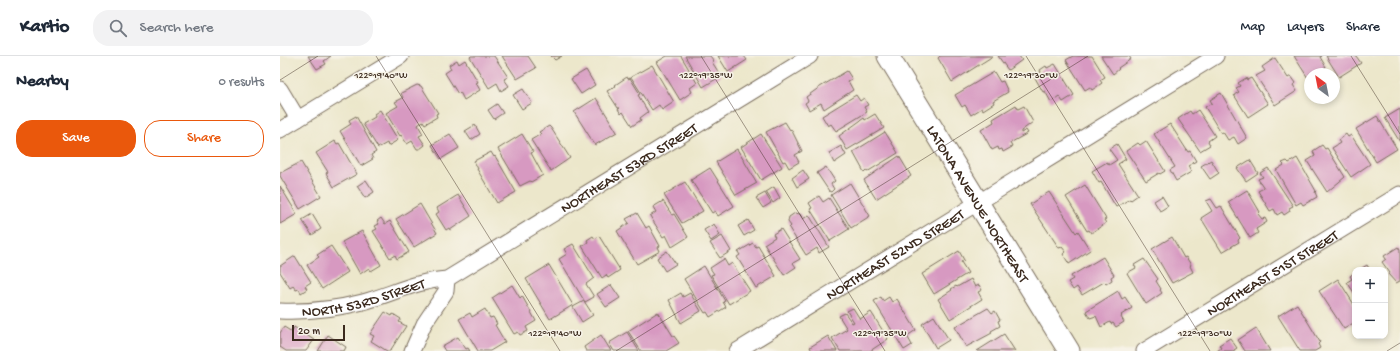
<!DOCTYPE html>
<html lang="en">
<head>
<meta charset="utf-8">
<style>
  body { margin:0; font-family:"Gochi Hand",sans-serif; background:#f2f2f3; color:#1f2937 }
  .controls { position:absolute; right:12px; bottom:12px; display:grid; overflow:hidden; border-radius:8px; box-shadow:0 2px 6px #0003 }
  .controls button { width:36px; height:36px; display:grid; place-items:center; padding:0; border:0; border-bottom:1px solid #e0e1e3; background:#fff; color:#1f2937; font:20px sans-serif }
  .compass { position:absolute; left:1024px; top:12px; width:36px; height:36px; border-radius:50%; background:#fff; box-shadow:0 2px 6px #0003; rotate:328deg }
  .scale { position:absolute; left:12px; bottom:10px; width:53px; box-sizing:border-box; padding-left:4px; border:2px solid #3b2a1e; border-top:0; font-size:11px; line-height:14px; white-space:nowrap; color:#3b2a1e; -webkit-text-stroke:3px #f7f3e8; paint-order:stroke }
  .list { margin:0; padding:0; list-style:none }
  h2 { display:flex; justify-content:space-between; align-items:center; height:52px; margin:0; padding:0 16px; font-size:17px }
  h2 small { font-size:13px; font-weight:400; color:#747a83 }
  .actions { display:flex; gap:8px; padding:12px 16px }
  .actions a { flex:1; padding:9px 0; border:1px solid #ea580c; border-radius:16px; text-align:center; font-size:14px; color:#ea580c }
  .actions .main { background:#ea580c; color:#fff }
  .icon { flex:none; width:22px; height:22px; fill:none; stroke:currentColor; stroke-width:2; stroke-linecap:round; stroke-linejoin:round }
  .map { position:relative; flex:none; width:1120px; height:295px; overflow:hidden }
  header { display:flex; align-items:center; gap:24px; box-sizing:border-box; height:56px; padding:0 20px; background:#fff; border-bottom:1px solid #e0e1e3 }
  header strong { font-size:19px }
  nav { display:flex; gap:22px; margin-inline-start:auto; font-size:14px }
  .search { width:280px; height:36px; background:#f2f2f3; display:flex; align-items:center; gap:10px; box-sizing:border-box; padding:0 14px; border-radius:16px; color:#747a83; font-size:15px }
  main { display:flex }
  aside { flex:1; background:#fff }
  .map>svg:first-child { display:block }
  .building { fill:#d799c1 }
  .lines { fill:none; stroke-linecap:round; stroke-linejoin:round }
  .street-casing { stroke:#796c5b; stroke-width:17 }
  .secondary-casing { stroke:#796c5b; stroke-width:23 }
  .street { stroke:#fff; stroke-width:15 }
  .secondary { stroke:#fff; stroke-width:21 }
  .ticks { fill:none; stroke:#3b2a1e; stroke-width:1; stroke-opacity:0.45 }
  .labels { text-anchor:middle; stroke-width:3; stroke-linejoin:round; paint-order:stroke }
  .street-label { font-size:15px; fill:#3b2a1e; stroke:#f7f3e8 }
  .ticks-label { font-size:10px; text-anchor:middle; fill:#3b2a1e; stroke:#f7f3e8; stroke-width:3; stroke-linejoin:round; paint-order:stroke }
</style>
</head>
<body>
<header>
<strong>Kartio</strong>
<div class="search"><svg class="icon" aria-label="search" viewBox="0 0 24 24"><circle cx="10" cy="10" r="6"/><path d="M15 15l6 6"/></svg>Search here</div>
<nav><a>Map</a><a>Layers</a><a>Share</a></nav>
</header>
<main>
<aside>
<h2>Nearby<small>0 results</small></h2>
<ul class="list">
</ul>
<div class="actions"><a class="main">Save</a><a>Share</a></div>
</aside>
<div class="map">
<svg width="1120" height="295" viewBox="0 0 1120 295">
  <rect width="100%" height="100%" fill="#f7f3e8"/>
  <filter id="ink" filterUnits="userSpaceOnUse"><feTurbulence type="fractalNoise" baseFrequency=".025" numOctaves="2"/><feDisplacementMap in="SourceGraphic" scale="8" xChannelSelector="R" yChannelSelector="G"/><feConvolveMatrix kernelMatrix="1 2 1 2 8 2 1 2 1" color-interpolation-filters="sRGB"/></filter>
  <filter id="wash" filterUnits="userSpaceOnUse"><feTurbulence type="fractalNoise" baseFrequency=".012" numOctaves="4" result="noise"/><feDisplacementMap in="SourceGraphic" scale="16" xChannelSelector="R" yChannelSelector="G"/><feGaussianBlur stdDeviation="0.9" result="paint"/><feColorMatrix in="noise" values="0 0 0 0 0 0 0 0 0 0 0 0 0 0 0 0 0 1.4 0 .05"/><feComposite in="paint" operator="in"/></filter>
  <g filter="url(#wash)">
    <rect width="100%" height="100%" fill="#ece7cb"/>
    <g id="blocks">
      <path class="building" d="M28,0H51L44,5L46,8L37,13Z
        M191,0H214L228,21L224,23L229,30L221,35L217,27L209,32L190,1Z
        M222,0H248L256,12L237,23Z
        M271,0H282L275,4Z
        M387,0H401L417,27L410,32L412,36L400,44L377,6Z
        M405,0H430L434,5L432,6L441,20L423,31Z
        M438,0H464L467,4L448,16Z
        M660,0H713L672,26L658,2Z
        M718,0H739L742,4L728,14Z
        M793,0H812L825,21L820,24L822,27L812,34L810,31L805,34L786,4Z
        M821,0H849L851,3L838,12L839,13L833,18Z
        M1014,0H1042L1040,1L1046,11L1034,18H1030V20L1028,22Z
        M1046,0H1076L1081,7L1059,21Z
        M995,2L1008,22L1011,20L1016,27L1013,29L1017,35L995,49L976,20L985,15L982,11Z
        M177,4L179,8L185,4L198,26L196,27L200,34L184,44L180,36L178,38L165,17L171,13L169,9Z
        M775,8L794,39L783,46L779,40L771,46L765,35L763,36L754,20L761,16L760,14L766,10L767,12Z
        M372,9L394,46L382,54L379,49L372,54L351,21Z
        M306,14L315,29L301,38L291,23Z
        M567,15L572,23L568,25L573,34L544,53L541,47L529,54L525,47L528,45L526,41L540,31Z
        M714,16L720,26L723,25L728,36L713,45L714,47L703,54L702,52L691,59L685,49L682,51L675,39Z
        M347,21L348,23L350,22L360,38L358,39L368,56L360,62L361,64L352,70L343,56L341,58L338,53L340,52H338L327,35L336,30L335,29Z
        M966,22L967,24L971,22L988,48L968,61L954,39L959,36L956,32L960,30L958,27Z
        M137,29L141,30L158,57L156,58L157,61L145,68L143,65L138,69L143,78L139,80L145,89L140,93H137L132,85L127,88L121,79L120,80L106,57L118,50L115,46L123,42L121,37Z
        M243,33L252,47L242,53L233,39Z
        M941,37L967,82L958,88L954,81L948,84L943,76L941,77L925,51L932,47L930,44Z
        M576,39L580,45L584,42L588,49L584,51L587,56L556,75L551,68L548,70L542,60Z
        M316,42L337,76L315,89L294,56Z
        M217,48L223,57L214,63L208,54Z
        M736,49L738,53L744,50L753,66L741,75V77L746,74L748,77L730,87L732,91L723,96L722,93L719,94L718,91L712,94L701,74L714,66L713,63Z
        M1120,53V86L1105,62Z
        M100,54L118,84L108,90L107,87L98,92L83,68L95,61L94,58Z
        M918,54L935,80L928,85L930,89L920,95L898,63L910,55L912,58Z
        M595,58L604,72L567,94L559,80L584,62L585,64Z
        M76,60L96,96L91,99L93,103L81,110L60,75L71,68L69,64Z
        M1097,60L1117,93L1096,106L1076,73Z
        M505,66L510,74L511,73L522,95L515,99L519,106L509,112L505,105L503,106L486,76Z
        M890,68L908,96L910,95L916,105L908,110L911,116L896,125L890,114L895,111L874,78Z
        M195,69L200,78L191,84L185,75Z
        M269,70L271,72L290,102L271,115L251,84L261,78L259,76Z
        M605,76L618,97L587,116L586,114L584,116L573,96Z
        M170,78L179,92L161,103L152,89Z
        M242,78L253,96L251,97L263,119L251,126L250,125L240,130L218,93Z
        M481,78L502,111L481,124L461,91Z
        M1066,78L1068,81L1071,79L1090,108L1071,121L1052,92L1060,87L1058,84Z
        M55,85L57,88L59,87L77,118L54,131L46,117L48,116L36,97Z
        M866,85L885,115L880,118L879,117L866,125L846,95L858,87L860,89Z
        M837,88L846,103L838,108L858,139L851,144L850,143L836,151L821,126L819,127L812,115L827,106L829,109L837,104L829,93Z
        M1042,89L1045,93L1047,92L1065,121L1047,136L1027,105L1035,100L1033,95Z
        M561,90L566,99L554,107L549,97Z
        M457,93L477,127L456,139L436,106Z
        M211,96L214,101L215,100L236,136L217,147L197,113H198L194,105Z
        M619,100L631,120L596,143L584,124Z
        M1017,102L1036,135L1035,136L1037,141L1023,149L1021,146L1016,149L996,114L1004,109L1002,107L1007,105L1009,107Z
        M931,104L939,117L930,123L921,110Z
        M970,104L978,117L966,125L957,112Z
        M21,106L41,140L20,153L0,120V117Z
        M546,111L555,125L551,128L554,133L551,136L549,135L537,117Z
        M430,112L454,150L438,160L435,155L432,157L411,124Z
        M988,112L1013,150L1009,152L1010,155L1004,159L1002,156L997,159L994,153L990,155L978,135L984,132L978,123L983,121L980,117Z
        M523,114L529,123L517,131L512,122Z
        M86,124L94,136L85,142L77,130Z
        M405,126L423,155L402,167L384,139Z
        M570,127L590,160L571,172L551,139Z
        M805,129L826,163L824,164L826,167L811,177L809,174L807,175L786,141Z
        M0,130L17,158L0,168Z
        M494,131L500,142L493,147L486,136Z
        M967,134L980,156L978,158L982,163L985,162L987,166L976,173L978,177L970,182L948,146Z
        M769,136L796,177L798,175L810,194L789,208L783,198L786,196L782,191L779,192L750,148Z
        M485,137L491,147L483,152L476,142Z
        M178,139L191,160L170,174L169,172L166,174L156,158L159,156L157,152Z
        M539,140L543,146L549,142L569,173L550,185L530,153L532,152L529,147Z
        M882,140L888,150L880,155L874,145Z
        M931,143L937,152L941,150L960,182L958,184L959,186L942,196L921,162L932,155L926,145Z
        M383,145L392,159L394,158L408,181L392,191L386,179L383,181L370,160L376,156L373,151Z
        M140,148L157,177L134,191L116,163Z
        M357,157L366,172L369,170L380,190L378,191L380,195L357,208L337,175L349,167L346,163Z
        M515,157L520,158L523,163L529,159L549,191L539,197L537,192L526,199L509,172L511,170L508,166L509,161Z
        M32,158L41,173L32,179L22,164Z
        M101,162L105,168L110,165L129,196L117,203L115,199L110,202L93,175L97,173L95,170L99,168L97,165Z
        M468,164L474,174L464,180L458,170Z
        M434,168L440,179L431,185L424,174Z
        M501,173L520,203L513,207L516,211L504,219L484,188L495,181L493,178Z
        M82,175L101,209L91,215L89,212L80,218L62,186Z
        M313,180L315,183L319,180L340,214L328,222L326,219L322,222L302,190L308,186L307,184Z
        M442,180L451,195L440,202L430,187Z
        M892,181L904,202L906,201L911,209L910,210L913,216L892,227L872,193Z
        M473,187L476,191L478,190L496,220L476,232L457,201L460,199L458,196Z
        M293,188L314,222L306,228L314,241L305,246L279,203L287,198L284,193Z
        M51,190L68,216L42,233L27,209L39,201L37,199Z
        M1118,191L1120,194V225L1116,227L1108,218L1110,217L1102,206L1106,203L1104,200Z
        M387,195L396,208L385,215L377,202Z
        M679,195L684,204L681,206L688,217L654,238L642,218Z
        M15,200L31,226L25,230L27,233L21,237L19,233L16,234L13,230L10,232L0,216V210Z
        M823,201L834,219L831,221L832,224L826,228L824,226L802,239L797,231L793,234L788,226L793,223L791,220Z
        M444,203L448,210L452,207L470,235L449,248L431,219L434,218L430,212Z
        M864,203L878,223L876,225L881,233L880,234L882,237L866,248L847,217L856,212L854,209Z
        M269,209L293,249L270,263L246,223Z
        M1087,209L1090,214H1079Z
        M424,210L445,245L443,246L446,251L430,261L427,256L425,257L404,223Z
        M1075,216V238L1067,226L1072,223L1070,220Z
        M691,223L695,231L699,229L702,234L698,236L702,243L670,263L658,243L672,234L671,233L676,230L677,231Z
        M1058,223L1075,250V266L1064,273L1039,235Z
        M232,229L240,242L242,240L256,265L246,271L248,275L240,279L238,276L234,278L212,242Z
        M331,229L340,242L326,251L317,238Z
        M838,235L842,243L845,241L852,252L841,259L842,260L841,261L844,266L836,271L833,267L831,268L830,266L821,271L816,260L810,262L806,255Z
        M401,237L403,241L410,237L421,255L401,267L389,244Z
        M601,241L603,245L609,241L612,246L617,243L636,274L627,280L632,289L624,294L594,245Z
        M304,245L313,259L302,266L293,251Z
        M1017,248L1040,286L1038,288L1040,292L1035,295H1020L998,260Z
        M573,252L580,263L591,256L608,283L590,295H560L552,282L567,273L559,260L565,257L572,267L574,266L567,255Z
        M708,252L712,257L715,255L720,264L718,265L720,270L711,275L712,277L686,291L675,271Z
        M205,253L210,262L213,261L217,268L215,269L225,286L210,295H198L179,263L190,257L192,261Z
        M105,256L112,260L113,258L121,263L119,266L126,270L110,295H107L91,285L94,280L90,278Z
        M378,256L393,280H394L399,287L386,295H361L348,275Z
        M654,260L669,284L656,292L642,268Z
        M4,271L12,276L14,271L34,284L26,295H6L0,291V277Z
        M976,272L990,295H965L958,284Z
        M347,276L359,295H334L329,287Z
        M724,278L735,295H697Z
        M48,279L66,291L64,295H38Z
        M321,279L331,295H306L304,291Z
        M548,280L557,295H532L530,291Z
        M178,281L186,293L188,292L190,295H165L162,290Z
        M950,282L957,292L954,294V295H937L941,292L939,289Z"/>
    </g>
  </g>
  <g filter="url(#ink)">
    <use href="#blocks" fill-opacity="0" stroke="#796c5b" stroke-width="1"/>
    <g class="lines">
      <g class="street-casing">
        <g id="street">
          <path d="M0,33L18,63"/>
          <path d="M0,74L121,0"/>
          <path id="s1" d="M0,255C28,256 56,253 83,246C112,238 136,225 167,223L530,0"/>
          <path d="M132,295L144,268L166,235L167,223"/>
          <path id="s2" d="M457,295L936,0"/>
          <path id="s3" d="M864,295L1120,138"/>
        </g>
      </g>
      <g class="secondary-casing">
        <g id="secondary">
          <path id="s4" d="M608,0L789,295"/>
        </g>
      </g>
      <use href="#street" class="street"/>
      <use href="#secondary" class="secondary"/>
    </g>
  </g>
  <path class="ticks" d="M96,0L280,295M421,0L605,295M746,0L930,295M1071,0L1120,78M0,24L38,0M336,295L808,0M1107,295L1120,287"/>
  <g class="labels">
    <g class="street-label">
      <text dy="5" stroke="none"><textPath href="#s1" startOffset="384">NORTHEAST 53RD STREET</textPath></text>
      <text dy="5" stroke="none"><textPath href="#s4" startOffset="173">LATONA AVENUE NORTHEAST</textPath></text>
      <text dy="5" stroke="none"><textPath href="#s2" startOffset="185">NORTHEAST 52ND STREET</textPath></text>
      <text dy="5" stroke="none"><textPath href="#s3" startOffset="150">NORTHEAST 51ST STREET</textPath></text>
      <text dy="5" stroke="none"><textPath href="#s1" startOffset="85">NORTH 53RD STREET</textPath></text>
    </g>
  </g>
  <g class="ticks-label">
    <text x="101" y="22">122°19'40"W</text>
    <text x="426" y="22">122°19'35"W</text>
    <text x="751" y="22">122°19'30"W</text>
    <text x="275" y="280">122°19'40"W</text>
    <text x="600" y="280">122°19'35"W</text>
    <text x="925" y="280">122°19'30"W</text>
  </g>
</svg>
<div class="controls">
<button>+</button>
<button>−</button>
</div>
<svg class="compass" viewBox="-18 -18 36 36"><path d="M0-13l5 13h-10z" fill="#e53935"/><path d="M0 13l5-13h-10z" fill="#747a83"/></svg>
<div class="scale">20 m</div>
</div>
</main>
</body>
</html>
